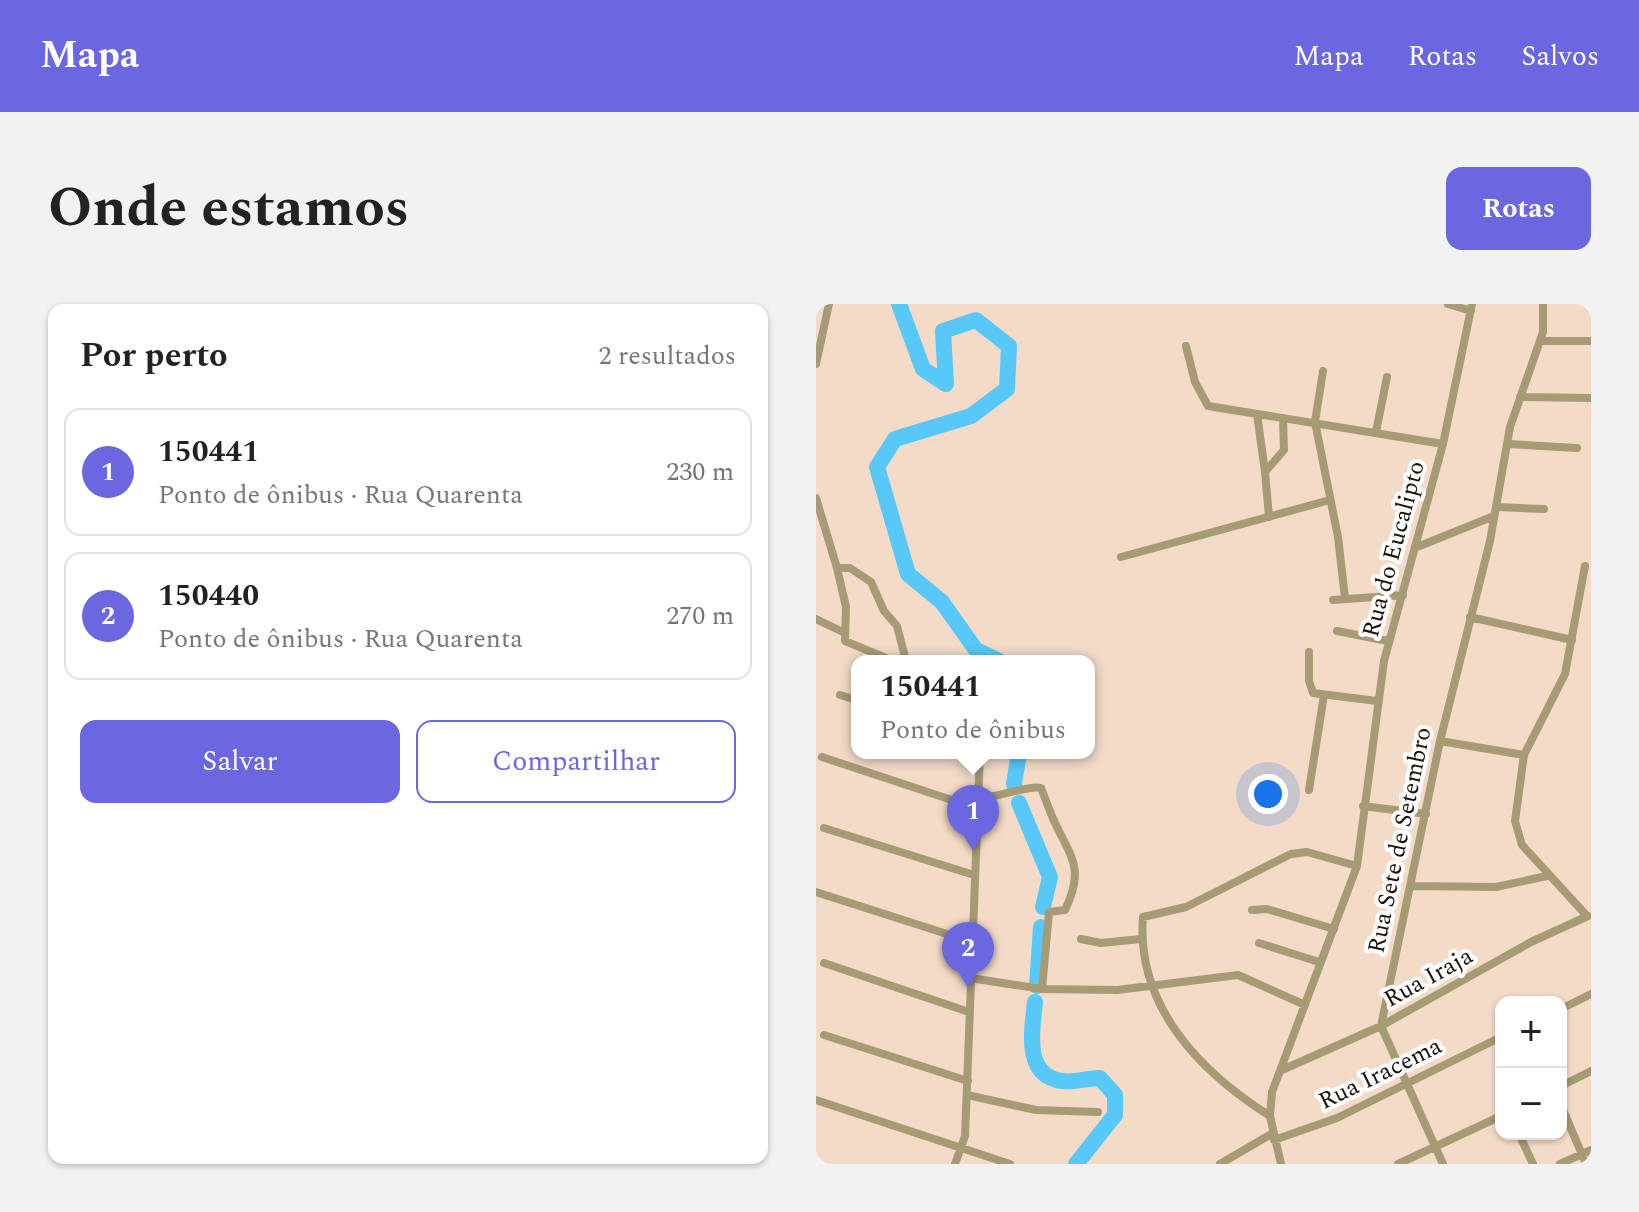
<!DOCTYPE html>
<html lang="pt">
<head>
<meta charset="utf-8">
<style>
  body { margin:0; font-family:Spectral,serif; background:#f2f2f2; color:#222 }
  .controls { position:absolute; right:24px; bottom:24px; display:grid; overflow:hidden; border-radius:16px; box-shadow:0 2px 6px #0004 }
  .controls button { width:72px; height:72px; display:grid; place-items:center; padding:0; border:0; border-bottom:2px solid #e0e0e0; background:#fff; color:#222; font:40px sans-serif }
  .you { position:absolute; left:452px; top:490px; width:28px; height:28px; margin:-20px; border:6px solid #fff; border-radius:50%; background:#1a73e8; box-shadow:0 0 0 12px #1a73e833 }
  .badge { display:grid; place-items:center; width:52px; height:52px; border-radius:50%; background:#6b67e0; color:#fff; font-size:26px; font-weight:700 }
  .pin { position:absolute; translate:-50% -66px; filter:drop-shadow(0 2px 4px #0008) }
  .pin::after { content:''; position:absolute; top:42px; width:28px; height:24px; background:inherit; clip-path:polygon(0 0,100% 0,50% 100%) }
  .popup { position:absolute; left:35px; top:351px; width:244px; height:104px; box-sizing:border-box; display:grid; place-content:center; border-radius:16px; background:#fff; filter:drop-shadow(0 2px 6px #0005); font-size:26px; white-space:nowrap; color:#767676 }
  .popup b { font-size:30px; color:#222 }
  .popup::after { content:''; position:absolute; left:50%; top:100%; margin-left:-16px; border:16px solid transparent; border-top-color:#fff }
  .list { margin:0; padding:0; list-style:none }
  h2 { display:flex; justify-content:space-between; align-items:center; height:104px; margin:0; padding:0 32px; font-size:34px }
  h2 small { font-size:26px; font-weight:400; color:#767676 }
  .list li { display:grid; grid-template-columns:52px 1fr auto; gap:24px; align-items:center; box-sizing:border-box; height:128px; margin:0 16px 16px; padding:0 16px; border:2px solid #e0e0e0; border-radius:16px }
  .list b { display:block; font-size:30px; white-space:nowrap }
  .list p { margin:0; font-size:26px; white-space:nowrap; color:#767676 }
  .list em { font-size:26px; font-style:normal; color:#767676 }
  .actions { display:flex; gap:16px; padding:24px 32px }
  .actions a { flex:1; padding:18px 0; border:2px solid #6b67e0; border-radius:16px; text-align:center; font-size:28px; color:#6b67e0 }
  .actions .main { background:#6b67e0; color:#fff }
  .map { position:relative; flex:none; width:775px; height:860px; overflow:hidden; border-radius:16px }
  header { display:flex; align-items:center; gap:48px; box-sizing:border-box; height:112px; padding:0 40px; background:#6b67e0; color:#fff }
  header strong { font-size:38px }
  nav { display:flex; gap:44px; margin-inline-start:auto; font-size:28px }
  .intro { display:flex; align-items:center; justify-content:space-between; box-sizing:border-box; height:192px; padding:0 48px }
  h1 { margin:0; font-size:56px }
  .button { padding:20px 36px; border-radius:16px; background:#6b67e0; color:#fff; font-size:28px; font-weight:700 }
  main { display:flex; gap:48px; padding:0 48px }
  aside { flex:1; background:#fff; border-radius:16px; box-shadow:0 2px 6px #0004 }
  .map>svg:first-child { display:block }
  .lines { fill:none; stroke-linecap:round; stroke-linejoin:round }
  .river { stroke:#57c8f8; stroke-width:16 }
  .minor { stroke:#a69b75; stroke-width:8 }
  .labels { text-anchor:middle; stroke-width:8; stroke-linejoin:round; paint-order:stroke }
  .street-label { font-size:24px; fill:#19110a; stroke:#fff }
</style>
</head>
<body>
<header>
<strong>Mapa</strong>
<nav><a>Mapa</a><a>Rotas</a><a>Salvos</a></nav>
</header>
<div class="intro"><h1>Onde estamos</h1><a class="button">Rotas</a></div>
<main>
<aside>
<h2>Por perto<small>2 resultados</small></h2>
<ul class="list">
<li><span class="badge">1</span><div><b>150441</b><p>Ponto de ônibus · Rua Quarenta</p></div><em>230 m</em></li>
<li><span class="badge">2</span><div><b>150440</b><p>Ponto de ônibus · Rua Quarenta</p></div><em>270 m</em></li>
</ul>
<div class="actions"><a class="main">Salvar</a><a>Compartilhar</a></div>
</aside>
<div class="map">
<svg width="775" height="860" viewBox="0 0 775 860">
  <rect width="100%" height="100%" fill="#f3dbc8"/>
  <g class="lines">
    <path class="river" d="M83,0L107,65L130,80L127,27L160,16L193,42L191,85L155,112L79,135L61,163L92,270L126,298L160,346L183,357
      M198,480L203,449
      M203,499L234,573L227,603
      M221,682L225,623
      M219,698C216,726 207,772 246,777C258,779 272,774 284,774L299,791V811L260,860"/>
    <path class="minor" d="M632,0L655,7
      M725,37H775
      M370,42L379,78L392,102L627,140
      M0,60L13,0
      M507,67L499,118L522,233L529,294
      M704,93L775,94
      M441,110L449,168
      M560,128L571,73
      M692,140L761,144
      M0,194L21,264H34L55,278L68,307L81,322L90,357
      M681,203L728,205
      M453,213L449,168L468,146L467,114
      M601,243L678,212
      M305,253L514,196
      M769,262L749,370L708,451L699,517L706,541L771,612
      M21,264L30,303L29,337L77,357
      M517,296L587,291
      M654,313L756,336
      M0,315L27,328
      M521,327L572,337
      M493,348V377L497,389L561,397
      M24,391L41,396
      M624,437L708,451
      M6,453L160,504
      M493,486L508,391
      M160,495C177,494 215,481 225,484C230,496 234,509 240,521C257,556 268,566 249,606L233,608L226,685
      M547,502L610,510
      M8,524L158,571
      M595,582L680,583L731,572
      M0,588L156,638
      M436,606L451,605L518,625
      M265,635L285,639L325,635
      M443,639L503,658
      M8,659L153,708
      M154,674L226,685L301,686L422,671L489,701
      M745,705L775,690
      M8,731L152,777
      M466,766L565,722L715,638L772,612
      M745,782L775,767
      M151,791L220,806L282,808
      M0,796L194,860
      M745,801L770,860
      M454,812C384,768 320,702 327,613L370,603L475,550L491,548L541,562
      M703,830L717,860
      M458,836L521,814L685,733
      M139,860L149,832L164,449
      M404,860L457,829
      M465,860L454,812L456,788L541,562L568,357L627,140L656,0
      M582,860L685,812
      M627,860L565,722L624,437L674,237L694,123L727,28V0
      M744,860L775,846"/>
  </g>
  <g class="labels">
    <g class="street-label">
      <text transform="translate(577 245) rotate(-75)" y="8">Rua do Eucalipto</text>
      <text transform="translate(583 536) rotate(-78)" y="8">Rua Sete de Setembro</text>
      <text transform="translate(612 673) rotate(-29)" y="8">Rua Iraja</text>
      <text transform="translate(564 769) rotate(-26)" y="8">Rua Iracema</text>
    </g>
  </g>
</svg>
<div class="controls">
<button>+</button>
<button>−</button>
</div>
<div class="you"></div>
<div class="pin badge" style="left:157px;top:547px">1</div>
<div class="popup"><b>150441</b>Ponto de ônibus</div>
<div class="pin badge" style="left:152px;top:684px">2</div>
</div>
</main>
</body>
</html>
